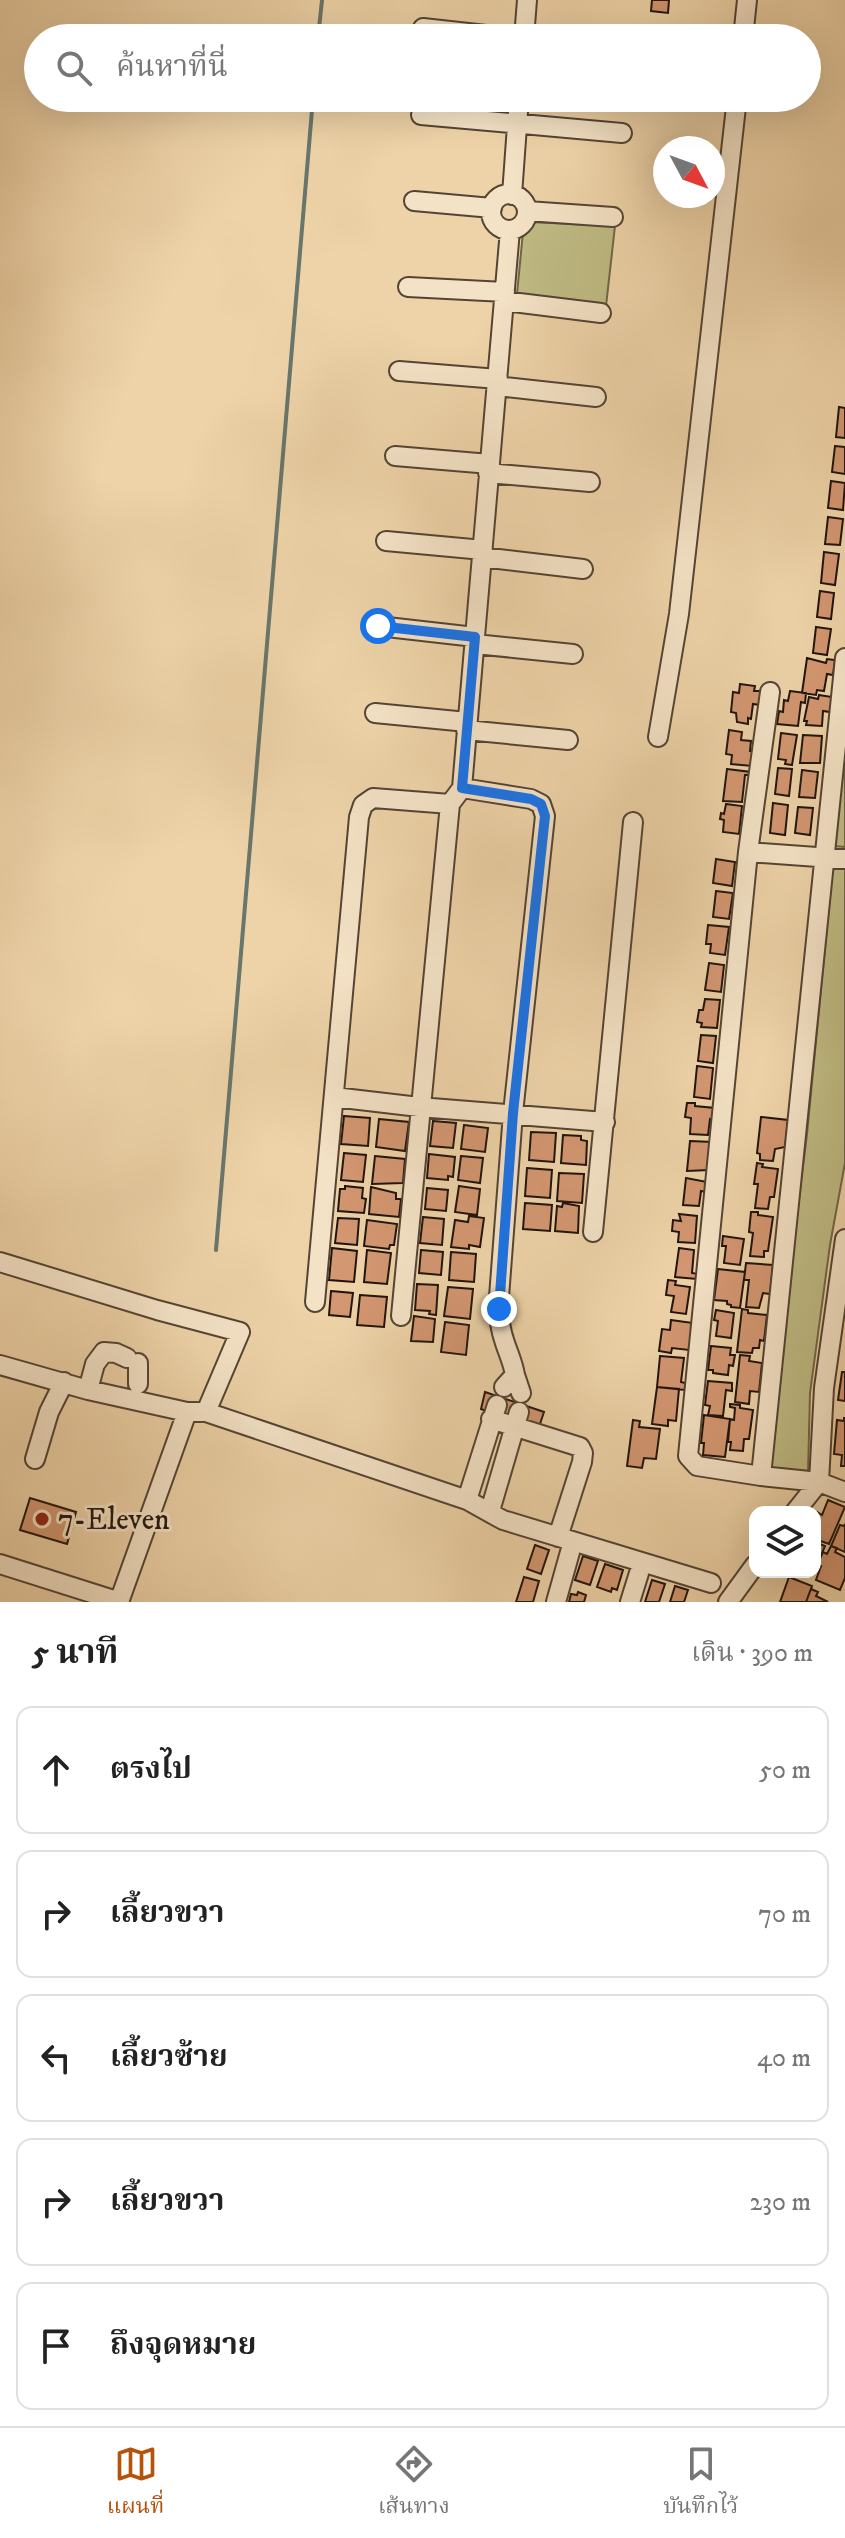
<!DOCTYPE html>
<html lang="th">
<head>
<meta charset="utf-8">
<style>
  body { margin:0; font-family:"IM FELL DW Pica","Noto Serif Thai",serif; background:#f6f6f6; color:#222 }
  .controls { position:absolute; right:24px; bottom:24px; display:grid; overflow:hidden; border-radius:16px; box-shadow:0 8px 32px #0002 }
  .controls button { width:72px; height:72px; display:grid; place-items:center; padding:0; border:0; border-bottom:2px solid #e0e0e0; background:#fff; color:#222; font:40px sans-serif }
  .compass { position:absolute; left:653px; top:136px; width:72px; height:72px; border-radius:50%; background:#fff; box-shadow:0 8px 32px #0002; rotate:131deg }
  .stop { position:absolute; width:24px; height:24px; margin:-18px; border:6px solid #1a73e8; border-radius:50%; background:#fff }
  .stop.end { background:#1a73e8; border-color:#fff; box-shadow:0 2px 8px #0008 }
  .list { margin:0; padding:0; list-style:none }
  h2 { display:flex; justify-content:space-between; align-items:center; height:104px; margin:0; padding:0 32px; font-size:34px }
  h2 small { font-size:26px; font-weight:400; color:#767676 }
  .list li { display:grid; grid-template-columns:52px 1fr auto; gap:24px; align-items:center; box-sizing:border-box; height:128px; margin:0 16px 16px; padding:0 16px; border:2px solid #e0e0e0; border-radius:16px }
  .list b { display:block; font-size:30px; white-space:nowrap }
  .list em { font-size:26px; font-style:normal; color:#767676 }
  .icon { flex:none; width:44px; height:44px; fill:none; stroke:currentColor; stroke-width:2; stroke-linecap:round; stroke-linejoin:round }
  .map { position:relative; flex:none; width:845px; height:1602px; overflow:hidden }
  .search { position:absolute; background:#fff; box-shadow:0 8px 32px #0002; left:24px; right:24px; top:24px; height:88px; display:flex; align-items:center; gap:20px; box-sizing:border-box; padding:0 28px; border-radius:44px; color:#767676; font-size:30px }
  .sheet { height:824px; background:#fff }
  nav { display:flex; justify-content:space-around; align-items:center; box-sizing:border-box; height:112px; border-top:2px solid #e0e0e0; background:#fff; font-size:22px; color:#767676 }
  nav a { display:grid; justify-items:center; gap:4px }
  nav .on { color:#b45309 }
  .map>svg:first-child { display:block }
  .green { fill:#bfba83; stroke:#706748; stroke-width:2 }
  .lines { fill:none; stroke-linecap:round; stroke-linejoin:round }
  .stream { stroke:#69766c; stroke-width:4 }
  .building { fill:#d39771; stroke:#21140e; stroke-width:2 }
  .minor-casing { stroke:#544434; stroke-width:22 }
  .minor { stroke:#f4e2c6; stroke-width:18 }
  .route { stroke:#1a73e8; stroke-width:10 }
  .poi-dot { fill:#8f2418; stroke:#f4e2c6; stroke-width:3 }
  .labels { text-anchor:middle; stroke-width:6; stroke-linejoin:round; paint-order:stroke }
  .poi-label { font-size:30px; fill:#21140e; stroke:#f4e2c6; text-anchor:start }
</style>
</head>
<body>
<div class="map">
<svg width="845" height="1602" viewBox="0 0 845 1602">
  <rect width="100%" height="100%" fill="#eed3a8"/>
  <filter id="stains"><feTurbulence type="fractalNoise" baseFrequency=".0025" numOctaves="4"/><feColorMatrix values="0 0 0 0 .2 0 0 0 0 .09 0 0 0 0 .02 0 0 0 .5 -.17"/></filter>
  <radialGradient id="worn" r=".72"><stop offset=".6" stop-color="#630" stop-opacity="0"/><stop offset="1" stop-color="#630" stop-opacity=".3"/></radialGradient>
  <path class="green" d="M529,222L615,226L606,306L517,294L523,232Z
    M845,750V847L834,846Z
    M833,866L845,867V1163L830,1245L810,1393L808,1473L766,1471L807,1134Z"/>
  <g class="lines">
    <path class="stream" d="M318,38L322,0
      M216,1250L313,98"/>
  </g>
  <path class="building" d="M652,0H669L668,13L651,11Z
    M839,407L845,408V438L836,437Z
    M835,446L845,447V474L832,472Z
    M831,481L845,483L843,510L828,508Z
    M828,517L843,519L840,545L825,544Z
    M824,552L839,554L835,585L821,583Z
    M820,591L834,593L831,619L817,617Z
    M816,627L831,629L827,655L813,653Z
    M807,658L826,663L827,659L835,660L833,675L827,674L824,691L817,690L816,695L802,693Z
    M740,684L755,686L754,691H761L760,705L753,704L751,719L748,718V724L737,722L736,713L731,712L733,692L739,693Z
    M790,691L806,693L805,703L801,702L798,726L777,724L779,711L783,712L784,700L788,701Z
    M819,695L832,697L830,712L823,711L822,726L806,725L807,721H804L809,697L818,699Z
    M729,730L742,732L741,740L751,741L750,751H754L752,766L731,764L732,755L726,754Z
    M781,733L797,735L792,765L785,764L786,760L778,759Z
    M803,735L822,736L820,763H800Z
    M778,768L792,769L789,796L775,794Z
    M727,769L751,772V775H745L742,802L723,801Z
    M802,770L818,772L815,798L799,797Z
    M773,803L788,805L785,835L770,833Z
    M726,804L742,806L739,834L723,832L724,820L720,819L721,813L724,814Z
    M798,807L813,808L810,835L795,833Z
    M716,859L735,862L732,886L713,883Z
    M716,891L733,893L729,919L713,917Z
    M708,925L729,927L725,955L710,953L711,944H706Z
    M709,963L724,965L721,992L705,990Z
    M705,999L720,1000L717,1028L701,1027L702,1023L697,1022L699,1010H703Z
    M701,1035L716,1036L713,1063L698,1061Z
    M697,1066L713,1068L710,1099L694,1097Z
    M687,1103H695V1106L715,1108L714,1121L710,1119L708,1135L690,1134L691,1118L685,1117Z
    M344,1116L370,1118L368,1146L341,1144Z
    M761,1117L788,1120L785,1147L775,1149L773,1161L760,1160V1154L757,1153Z
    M379,1119L409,1122L405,1151L376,1147Z
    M433,1121L456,1123L453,1148L430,1146Z
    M464,1125L488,1128L485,1152L461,1149Z
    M531,1132L556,1133L554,1162L529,1160Z
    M563,1135L581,1136V1140L587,1141L586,1165L561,1163Z
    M690,1141L712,1142L709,1170L687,1171Z
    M344,1153L366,1155L363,1182L341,1180Z
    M429,1154L455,1157L453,1177L448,1176V1180L427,1178Z
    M375,1156L405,1159L403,1183L372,1184Z
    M461,1156L483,1158L480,1183L458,1180Z
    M757,1163L763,1164L762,1167L778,1169L774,1197H770L768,1209L755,1208L758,1184H754Z
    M527,1168L552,1170L550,1198L525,1196Z
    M559,1173L584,1174L582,1203L557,1201Z
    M686,1178L707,1182L706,1192L701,1191L699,1206L683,1205Z
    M345,1186L363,1188L362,1198L366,1199L364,1213L338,1211L340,1189H345Z
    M459,1186L480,1189L477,1215L455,1212Z
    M371,1187L396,1193V1199H401L399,1217L369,1214Z
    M427,1188L448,1190L446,1211L425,1209Z
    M525,1203L552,1205L550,1231L523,1229Z
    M563,1203L579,1206L578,1233L555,1231L557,1206L562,1207Z
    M751,1212H758V1215L773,1217L768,1251H764V1257L750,1256L753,1233L749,1232Z
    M679,1214L697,1216L695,1243L678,1242L679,1232L672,1231L673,1220L681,1221Z
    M469,1216L484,1218L480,1247L469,1245V1249L451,1247L455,1220L468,1222Z
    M423,1217L444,1219L442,1245L420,1243Z
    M338,1218L359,1219L357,1245L335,1243Z
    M367,1220L397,1224L394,1245H390L389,1249L364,1246Z
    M723,1236L744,1239L740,1265L724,1263L726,1246H722Z
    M332,1248L357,1251L354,1282L329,1280Z
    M679,1248L694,1250L692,1273L698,1274L697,1279L675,1277Z
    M367,1250L391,1253L387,1284L364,1282Z
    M421,1250L443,1252L441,1275L419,1273Z
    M451,1252L476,1254L474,1282L449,1280Z
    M746,1263L773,1265L770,1294L763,1293L759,1308L746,1307L749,1280H744Z
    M718,1269L745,1272L740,1308L731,1307V1305L727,1304V1301L714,1300Z
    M668,1280L676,1281L675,1285L690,1287L686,1314L671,1312L674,1296L666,1295Z
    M417,1284L438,1285L436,1315L429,1314L430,1311L415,1310Z
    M448,1287L473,1289L470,1319L444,1316Z
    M331,1291L353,1293L350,1317L329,1315Z
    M360,1295L387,1297L384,1327L357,1325Z
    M742,1309L748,1310V1313L767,1315L764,1341L760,1340L759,1348H753L752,1353L737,1352Z
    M716,1310L734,1313L731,1338L716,1336L718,1321L714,1320Z
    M414,1316L435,1319L433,1342L411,1341Z
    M671,1320L693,1323L689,1350L672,1348L671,1353L659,1351L662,1329L670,1330Z
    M445,1322L469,1325L466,1355L441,1352Z
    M711,1346L731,1348L730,1355H735L733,1366L729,1365L728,1375L713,1373V1370H708Z
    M740,1355L750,1356L749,1361L762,1363L759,1392L750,1391L749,1404L735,1402Z
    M660,1356L684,1358L681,1382L685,1383V1390L657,1387Z
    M842,1372H845V1401L838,1400Z
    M708,1381L732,1383V1391L726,1390L723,1416L708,1415L710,1406L705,1405Z
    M657,1387L679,1389L676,1421L668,1420V1426L652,1424Z
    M485,1392L544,1412L538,1430L481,1409Z
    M730,1404L740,1405V1408L753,1410L749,1439H744L743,1451L730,1450L731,1442H728L730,1419L734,1420L735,1408L730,1407Z
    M704,1415L730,1419L725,1457L703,1455L704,1443H701Z
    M844,1418H845V1466H841L842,1455L834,1454L837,1420L844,1421Z
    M633,1420L640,1421L639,1427L660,1429L656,1459L644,1458L642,1468L627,1466Z
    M30,1498L76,1512L67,1544L20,1530Z
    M828,1500L845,1507L829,1544L815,1539V1516L817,1512L822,1515Z
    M845,1524V1552L831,1546L840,1525L844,1526Z
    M815,1542L825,1546L815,1570Z
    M535,1545L549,1550L541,1574L527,1569Z
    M831,1546L837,1548L835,1552L845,1557V1578L840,1590L816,1580L821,1566L817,1565L823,1552L827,1554Z
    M583,1556L598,1561L590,1585L575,1580Z
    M605,1564L623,1570L617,1590L612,1588L611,1592L597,1587Z
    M524,1577L539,1581L533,1602H516Z
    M789,1577L812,1586L806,1602H780Z
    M652,1580L665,1584L659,1602H645Z
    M675,1586L688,1590L684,1602H670Z
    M811,1589L818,1592L816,1596L828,1602H806Z
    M578,1592L586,1595L584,1602H569L571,1594L577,1595Z"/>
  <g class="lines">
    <g class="minor-casing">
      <path id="minor" d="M423,28L513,38
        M524,38L527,0
        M743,38L747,0
        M421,115L622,133
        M491 212a18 18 0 1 1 36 0a18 18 0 1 1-36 0Z
        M512,195L519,98
        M414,201L492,208
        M527,211L613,217
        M408,287L505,292
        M504,301L601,313
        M399,371L498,379
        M497,386L596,397
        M395,456L490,464
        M488,473L590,482
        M386,541L483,550
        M482,557L583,569
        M378,626L475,637
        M475,644L573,654
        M845,658L761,1476L819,1482L845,1492
        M375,713L467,722
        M466,730L568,740
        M658,737L679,614L737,98
        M462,788L531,799L541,804L545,816L513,1113L499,1297C498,1312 500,1329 505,1343C509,1355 513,1363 515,1375
        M748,852L845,859
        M334,1097L419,1107L605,1122
        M593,1232L633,822
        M0,1262L157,1310L240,1332L206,1412
        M315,1302L359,817L363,805L373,798L450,804
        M401,1316L450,804L462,788L510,230
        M0,1365L88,1390L187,1412H206L467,1500L503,1520L711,1583
        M138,1384V1363
        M504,1387L515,1375L521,1393
        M88,1390L95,1364L104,1352L116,1353L127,1358
        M491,1419L580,1447L583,1453L582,1462L558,1537
        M35,1459L49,1412L64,1382
        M761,1476L697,1466L688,1456L748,852L770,692
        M467,1500L497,1405
        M490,1511L519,1412
        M795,1512L819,1482L824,1388L845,1239
        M0,1564L120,1602
        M119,1602L187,1412
        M556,1602L570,1552
        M630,1602L639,1573
        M728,1602L755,1565"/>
    </g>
    <use href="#minor" class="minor"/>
  </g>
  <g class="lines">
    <path class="route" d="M378,626L475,637L462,788L531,799L541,804L545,816L513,1113L499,1309"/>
  </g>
  <circle class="poi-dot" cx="42" cy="1519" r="8"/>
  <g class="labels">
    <g class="poi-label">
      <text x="58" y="1529">7-Eleven</text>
    </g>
  </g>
  <rect width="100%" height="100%" filter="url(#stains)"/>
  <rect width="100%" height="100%" fill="url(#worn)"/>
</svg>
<div class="controls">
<button><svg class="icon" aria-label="layers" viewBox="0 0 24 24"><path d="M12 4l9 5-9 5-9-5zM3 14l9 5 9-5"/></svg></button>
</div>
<svg class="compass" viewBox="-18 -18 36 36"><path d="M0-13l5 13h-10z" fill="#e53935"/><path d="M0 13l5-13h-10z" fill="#767676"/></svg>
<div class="stop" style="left:378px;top:626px"></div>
<div class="stop end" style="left:499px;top:1309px"></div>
<div class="search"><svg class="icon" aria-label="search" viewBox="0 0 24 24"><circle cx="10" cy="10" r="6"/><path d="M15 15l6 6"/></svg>ค้นหาที่นี่</div>
</div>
<section class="sheet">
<h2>5 นาที<small>เดิน · 390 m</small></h2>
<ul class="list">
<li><svg class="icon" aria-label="ahead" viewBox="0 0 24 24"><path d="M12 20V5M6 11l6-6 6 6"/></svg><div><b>ตรงไป</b></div><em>50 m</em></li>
<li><svg class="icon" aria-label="right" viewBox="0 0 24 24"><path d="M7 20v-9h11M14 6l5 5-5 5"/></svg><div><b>เลี้ยวขวา</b></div><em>70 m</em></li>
<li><svg class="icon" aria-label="left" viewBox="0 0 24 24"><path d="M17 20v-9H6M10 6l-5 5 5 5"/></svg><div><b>เลี้ยวซ้าย</b></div><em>40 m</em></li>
<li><svg class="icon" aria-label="right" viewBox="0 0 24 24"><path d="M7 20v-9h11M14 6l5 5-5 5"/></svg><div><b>เลี้ยวขวา</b></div><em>230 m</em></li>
<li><svg class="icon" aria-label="arrive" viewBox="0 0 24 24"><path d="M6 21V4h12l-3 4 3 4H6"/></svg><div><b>ถึงจุดหมาย</b></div></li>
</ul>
</section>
<nav>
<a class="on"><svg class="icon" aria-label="map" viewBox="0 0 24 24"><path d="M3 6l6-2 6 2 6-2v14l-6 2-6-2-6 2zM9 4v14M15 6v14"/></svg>แผนที่</a>
<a><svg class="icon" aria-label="directions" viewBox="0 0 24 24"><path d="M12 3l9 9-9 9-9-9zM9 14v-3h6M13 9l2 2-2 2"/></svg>เส้นทาง</a>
<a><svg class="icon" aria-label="saved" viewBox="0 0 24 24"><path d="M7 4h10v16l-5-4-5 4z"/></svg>บันทึกไว้</a>
</nav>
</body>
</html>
